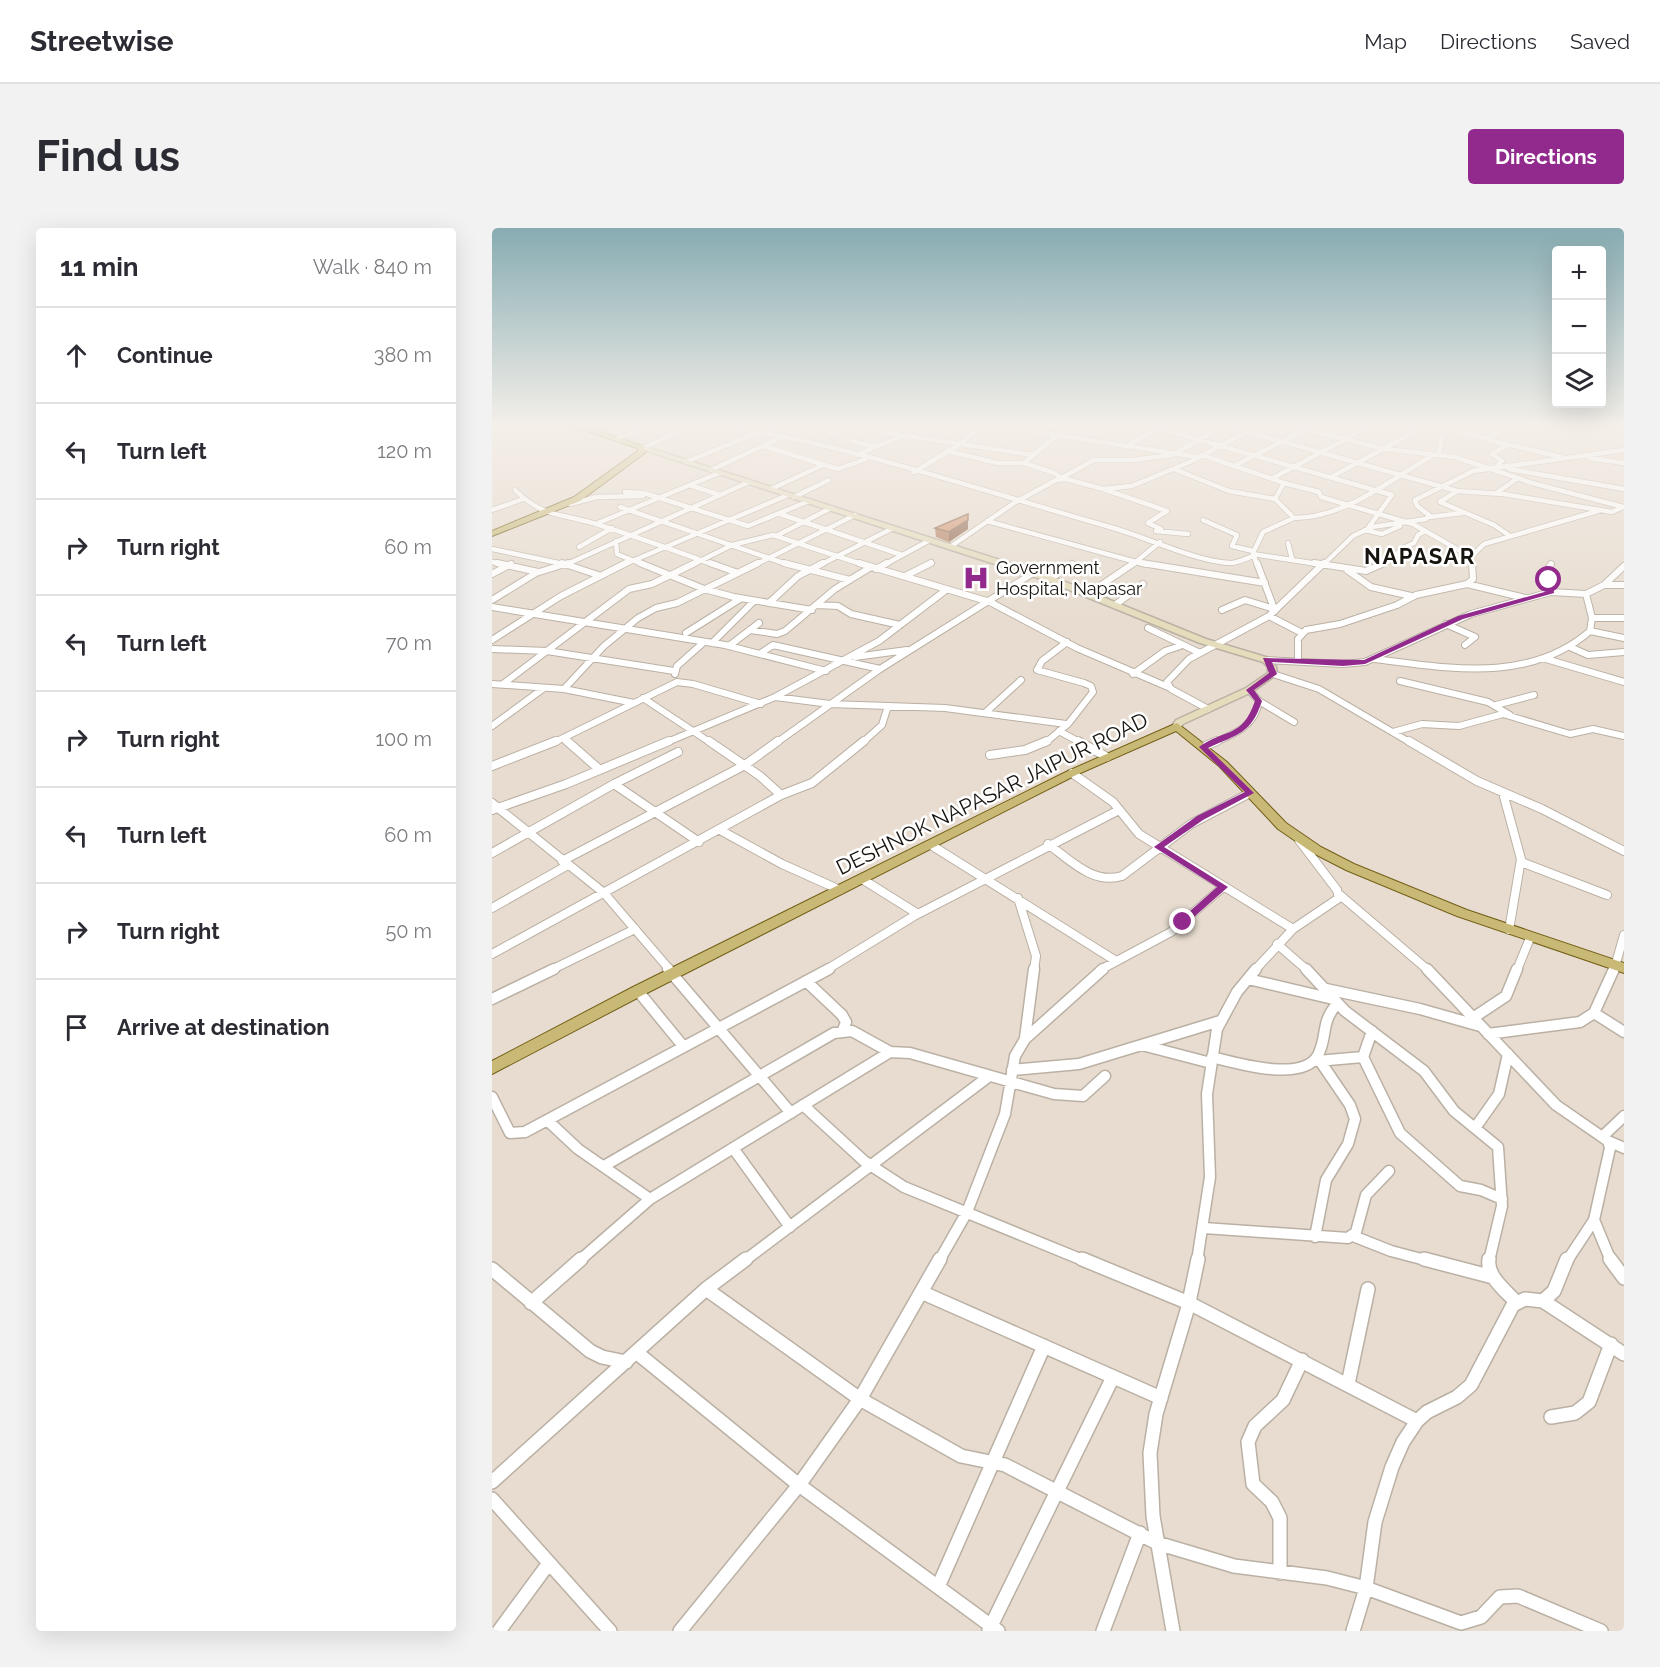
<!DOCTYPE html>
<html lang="en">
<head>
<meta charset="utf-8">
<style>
  body { margin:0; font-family:Raleway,sans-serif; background:#f2f2f3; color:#2b2b33 }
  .controls { position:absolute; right:18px; top:18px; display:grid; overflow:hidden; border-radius:6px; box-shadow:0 6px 24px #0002 }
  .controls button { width:54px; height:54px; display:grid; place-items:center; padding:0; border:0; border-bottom:2px solid #e1e1e2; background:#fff; color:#2b2b33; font:30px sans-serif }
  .stop { position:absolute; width:18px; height:18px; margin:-14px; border:4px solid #92298d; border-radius:50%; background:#fff }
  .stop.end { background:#92298d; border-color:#fff; box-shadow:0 2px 6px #0008 }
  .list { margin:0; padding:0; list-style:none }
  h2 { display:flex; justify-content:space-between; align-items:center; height:78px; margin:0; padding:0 24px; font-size:26px }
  h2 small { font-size:20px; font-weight:400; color:#7c7c81 }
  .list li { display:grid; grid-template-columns:39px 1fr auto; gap:18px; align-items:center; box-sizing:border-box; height:96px; padding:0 24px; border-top:2px solid #e1e1e2 }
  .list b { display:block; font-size:22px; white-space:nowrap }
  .list em { font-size:20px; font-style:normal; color:#7c7c81 }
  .icon { flex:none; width:33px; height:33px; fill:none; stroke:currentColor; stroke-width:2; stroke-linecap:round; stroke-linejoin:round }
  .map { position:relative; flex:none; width:1132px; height:1403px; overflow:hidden; border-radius:6px }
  header { display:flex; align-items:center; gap:36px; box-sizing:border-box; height:84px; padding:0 30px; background:#fff; border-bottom:2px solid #e1e1e2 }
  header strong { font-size:28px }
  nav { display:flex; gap:33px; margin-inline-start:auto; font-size:21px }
  .intro { display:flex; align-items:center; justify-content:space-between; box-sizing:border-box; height:144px; padding:0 36px }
  h1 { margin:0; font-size:42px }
  .button { padding:15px 27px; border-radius:6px; background:#92298d; color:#fff; font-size:21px; font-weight:700 }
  main { display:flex; gap:36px; padding:0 36px }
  aside { flex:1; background:#fff; border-radius:6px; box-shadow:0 6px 24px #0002 }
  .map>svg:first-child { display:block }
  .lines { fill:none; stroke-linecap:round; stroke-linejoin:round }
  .minor-far4-casing { stroke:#bab0a4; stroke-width:6 }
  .minor-far3-casing { stroke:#bab0a4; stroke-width:8 }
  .minor-far2-casing { stroke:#bab0a4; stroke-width:10 }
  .minor-far1-casing { stroke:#bab0a4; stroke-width:13 }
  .minor-casing { stroke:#bab0a4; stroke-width:16 }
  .secondary-casing { stroke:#bab0a4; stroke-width:3 }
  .primary-casing { stroke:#736017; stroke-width:2 }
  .minor-far4 { stroke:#fff; stroke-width:4.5 }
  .minor-far3 { stroke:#fff; stroke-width:6 }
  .minor-far2 { stroke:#fff; stroke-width:8 }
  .minor-far1 { stroke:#fff; stroke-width:10 }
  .minor { stroke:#fff; stroke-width:13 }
  .secondary { fill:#e4dcbb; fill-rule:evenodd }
  .primary { fill:#c9b977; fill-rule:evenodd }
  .wall { fill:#b48162 }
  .shaded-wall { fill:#926950 }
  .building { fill:#d19672; stroke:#926950; stroke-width:1.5 }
  .route { fill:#92298d }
  .labels { text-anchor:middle; stroke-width:5; stroke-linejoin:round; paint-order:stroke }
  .far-poi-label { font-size:18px; fill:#17130f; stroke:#fff; text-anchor:start }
  .street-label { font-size:21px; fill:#17130f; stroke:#fff }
  .far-district-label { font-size:22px; font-weight:bold; letter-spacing:1.5px; fill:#17130f; stroke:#fff }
</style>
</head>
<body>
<header>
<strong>Streetwise</strong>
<nav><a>Map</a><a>Directions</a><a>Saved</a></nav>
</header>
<div class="intro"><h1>Find us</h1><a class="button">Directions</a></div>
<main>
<aside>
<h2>11 min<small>Walk · 840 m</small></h2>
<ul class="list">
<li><svg class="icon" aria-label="ahead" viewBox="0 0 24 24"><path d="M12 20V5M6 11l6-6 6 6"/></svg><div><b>Continue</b></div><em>380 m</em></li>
<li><svg class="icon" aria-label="left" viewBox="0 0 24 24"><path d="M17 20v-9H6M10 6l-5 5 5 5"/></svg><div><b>Turn left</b></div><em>120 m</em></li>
<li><svg class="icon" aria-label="right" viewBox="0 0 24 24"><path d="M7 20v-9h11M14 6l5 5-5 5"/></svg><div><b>Turn right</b></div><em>60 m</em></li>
<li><svg class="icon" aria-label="left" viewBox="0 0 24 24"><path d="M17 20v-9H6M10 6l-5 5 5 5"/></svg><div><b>Turn left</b></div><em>70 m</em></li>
<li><svg class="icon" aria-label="right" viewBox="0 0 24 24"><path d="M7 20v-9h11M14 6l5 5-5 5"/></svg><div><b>Turn right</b></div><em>100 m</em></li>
<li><svg class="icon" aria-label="left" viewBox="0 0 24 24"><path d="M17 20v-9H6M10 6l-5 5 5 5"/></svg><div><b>Turn left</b></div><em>60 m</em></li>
<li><svg class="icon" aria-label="right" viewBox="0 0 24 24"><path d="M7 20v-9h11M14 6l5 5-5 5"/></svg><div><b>Turn right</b></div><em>50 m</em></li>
<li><svg class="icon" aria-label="arrive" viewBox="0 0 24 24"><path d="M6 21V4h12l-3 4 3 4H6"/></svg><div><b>Arrive at destination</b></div></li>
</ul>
</aside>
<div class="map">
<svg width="1132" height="1403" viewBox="0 0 1132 1403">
  <rect width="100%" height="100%" fill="#e7dccf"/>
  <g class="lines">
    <g class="minor-far4-casing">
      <path id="minor-far4" d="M222,196C356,216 487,262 618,299C651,308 708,335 739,335C746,335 755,330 761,328
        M337,196L541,227
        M385,196L405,199
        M494,196L706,229
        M652,196L900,267L876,300
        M728,196L965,263L1011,266L1120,284L1131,279
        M792,196L893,221L963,229L1040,255L1132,279
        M909,196L928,201
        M945,196L1015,217L1000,226L1010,233L1003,240
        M338,207L354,199
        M837,207L861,196
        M564,208L532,235L562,245L571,251
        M997,210L1019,196
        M124,211L164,196
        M359,213L384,219
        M638,216L668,199
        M1013,216L1070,229
        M271,218L346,241L374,231
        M151,220L203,196
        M456,223L505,235H532
        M364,227L410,208
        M710,227L792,255L783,271L802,290L771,304L761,325L765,337
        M947,227L950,208
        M1097,230L1132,235
        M194,234L287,196
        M744,237L824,196
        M682,241L737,263L783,271
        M1017,241L1132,261
        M219,242L290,209
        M422,244L468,216L492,196
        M841,248L937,196
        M571,249L602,232H640L680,227L732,198
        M781,250L882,196
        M792,255L827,264L829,269L921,296L979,329
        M197,257L228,267
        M279,261L331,237
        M611,261L675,283L656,295L669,301
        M23,262C52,291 71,285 107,297C146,309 184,323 222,337
        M965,263L948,274L1002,297L1018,308
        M133,264L152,265L256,298L317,273
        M1004,265L1026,250
        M302,269L337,252
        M78,276L105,269L151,268
        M128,279L297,337
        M0,282L31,271
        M288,286L410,327
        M937,289L971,285
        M802,290C853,290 898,252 941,227
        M711,292L745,307L740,318L761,323
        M495,293L655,337
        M106,295L227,245
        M873,302L890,306L908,298
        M664,303L696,306
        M286,307L339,280
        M124,313L125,326L152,337
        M796,315L800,331
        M87,319L120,300
        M458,319L522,275L564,252L574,251L611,261L640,258L700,233L769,196
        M0,321L76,337
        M761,326L832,337
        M0,334L12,337
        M73,337L257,254
        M131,337L296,267
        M200,337L240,317L281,307L372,337
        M263,337L363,287
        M328,337L401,300
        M392,337L438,312
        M436,337L439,335
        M640,337L668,314
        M831,337L861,308L880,299L934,291L937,287L925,278L923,272L981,243L1132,222
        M889,337L900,332L909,321L922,315L926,307L933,303
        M980,337L979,329L992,316L1106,283"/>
    </g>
    <g class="minor-far3-casing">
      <path id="minor-far3" d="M5,335L46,344
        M70,335L109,348
        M148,335L212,361L242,369L320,382
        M218,335L246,345
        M292,335L358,352
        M367,335L498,374L585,420L676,459
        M650,335L773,355
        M765,335L783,383
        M822,335L874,343L892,335
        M1059,336L1054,344L1059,364
        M384,341L395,335
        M855,342L879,359L919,368
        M0,346L19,336
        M413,348L439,335
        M558,351L580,336
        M975,356L1033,370
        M1112,357H1132
        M596,366L642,335
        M0,372L44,345L76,335
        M277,375L306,348L331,335
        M325,377L346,378L359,386L408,397
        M623,377L651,356
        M0,379L233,417L334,443
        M730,382L753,372L782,381
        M777,388L810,405
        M1100,390H1132
        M954,396L983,409L973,417
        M656,400L708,425
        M258,402L285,406L293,403L343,361L379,339
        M1098,403L1132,410
        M194,405L248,371
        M0,412L69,368L134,335
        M220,415L262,373
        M237,418L267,395
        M1078,419L1096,427L1132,424
        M0,421L55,423L182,443
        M269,425L281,417L388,441
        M363,429L415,422
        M883,431C957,440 1037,456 1098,403L1100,390L1094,366L1112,357L1132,338
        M1054,431L1132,454
        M774,432L851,436L873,434L979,386L1059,364L1094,366
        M806,433V411L814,402L848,396L905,377L924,367L975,356L981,351L980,335
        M183,446L185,438L212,414
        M641,446L673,423L688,418
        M781,446L827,461L919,515
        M908,453L996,474L1018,487
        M0,456L72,461L142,475
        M11,456L137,361L160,356L203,335
        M72,461L112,418L146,390L164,380L185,375L266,335
        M283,469L338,476L453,480L574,496
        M151,470L219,515
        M767,473L802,494
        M1004,477L1042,467
        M716,481L679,461L675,454L697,431L777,388L832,335
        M493,485L529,452
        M0,498L52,460
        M567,503L589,515
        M901,504L930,496L967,498L1011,486L1078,506L1101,501L1132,508
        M72,511L76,515
        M61,515L185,454L201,456L269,476
        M173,515L283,469L387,413L454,362
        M284,515L388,441L541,345
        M370,515L390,497L396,478
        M553,515L576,496L601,464L599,458L592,455L545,442L550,433L575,414
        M721,515C743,506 763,498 767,473L757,462"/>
    </g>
    <g class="minor-far2-casing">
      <path id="minor-far2" d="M75,513L108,542
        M586,513L615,529
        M917,513L985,553L1050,581L1132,623
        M711,519L725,513
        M498,527L533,522L555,513
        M0,538L64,513
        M580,545L621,574L647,606L801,701
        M122,556L207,614
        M1011,565L1029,631L1017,702
        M289,567L320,555L372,513
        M0,575L112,665L178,742
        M0,582L74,556L177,513
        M228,602L290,636L348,662
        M556,616C578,632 601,657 630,648L699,596L758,565
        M439,617L624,733
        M0,625L122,556L186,524
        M70,633L253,537L286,513
        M1029,634L1115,667
        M370,651L426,686
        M848,667L936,742
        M526,670L544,728L542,742
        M0,680L76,637
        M785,716L815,742
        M0,726L289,567L268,548L217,513
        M59,742L143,701
        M334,742L422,688L627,582
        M608,742L679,704L731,659
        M763,742L801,701L847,670L845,662L807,612
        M1025,742L1038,710
        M1122,742L1132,707"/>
    </g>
    <g class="minor-far1-casing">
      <path id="minor-far1" d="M176,741L299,885
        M814,741L853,783L932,843L962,883L1006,919L1010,978L997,1033
        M935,741L1064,877L1116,913L1118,920L1102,992L1075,1033
        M756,751L841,771
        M314,753L350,787L354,794L351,802
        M834,761L928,781L988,798
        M146,763L191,818
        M0,771L62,741
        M1102,785L1132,804
        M981,790L1014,768L1025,741
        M996,806L1088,794L1102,785L1122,741
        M533,810L542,741
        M650,817L719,835
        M720,829C744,835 811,855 826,827C836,808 828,795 845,776
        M871,829L908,905L968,958L989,962L1010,971
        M825,833L871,829L880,803
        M520,842L587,836L728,793
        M0,869L18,905L33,904L337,741
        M311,877L372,933L412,959L593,1033
        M55,892L86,921L158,971
        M983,900L1007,866L1016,826
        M1111,908L1132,888
        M1116,913L1132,920
        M241,920L298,999
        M112,938L342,805L360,803L398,824
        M1102,992L1119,1033
        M712,1000L856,1010L864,1004L874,967L897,943
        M861,1008L899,1023L937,1033
        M823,1009L834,952L856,916L863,891L858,877L828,833
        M87,1033L158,971L398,824L418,825L562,866L591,868L613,848
        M252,1033L496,849
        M447,1033L475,984L513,886L523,828L533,811L611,741
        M705,1033L718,949L715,866L725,801L745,764L764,741"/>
    </g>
    <g class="minor-casing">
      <path id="minor" d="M590,1031L697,1075L925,1193
        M932,1031L1001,1049
        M997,1031C994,1048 1014,1063 1024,1074
        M1118,1031L1132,1050
        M0,1041L98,1123L110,1129L134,1134
        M214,1061L368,1171L469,1228L513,1237L665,1315L742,1338L835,1350L874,1360L969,1395L989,1389L1008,1369L1026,1368L1109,1403
        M429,1064L669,1170
        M1051,1073L1132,1126
        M39,1075L89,1031
        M144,1124L307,1257L506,1403
        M856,1156L876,1061
        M1059,1189L1083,1185L1097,1174L1119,1116
        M0,1254L214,1061L254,1031
        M0,1271L118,1403
        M788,1345V1290L780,1274L761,1256L756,1214L763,1198L791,1172L810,1132
        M446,1359L552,1118
        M497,1402L621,1149
        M7,1403L57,1335
        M188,1403L307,1257L368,1171L448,1031
        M611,1403L648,1305
        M681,1403L661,1288L658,1225L664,1186L696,1079L706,1031
        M861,1403L874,1360L883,1294L900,1239L911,1214L925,1193L935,1184L965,1169L979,1157L1021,1077L1033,1071L1051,1073L1062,1063L1075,1031"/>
    </g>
    <g class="secondary-casing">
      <path id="secondary" d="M148,217L561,349L714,411L777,430L784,439L785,446L760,464L691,496L688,500H682L680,498L684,492L754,460L776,445V439L771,434L708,415L555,353L146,220V218Z"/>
    </g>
    <g class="primary-casing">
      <path id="primary" d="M74,196H85L150,218L154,224L88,273L0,308V303L82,269L146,223L145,220Z
        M685,495L735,534L794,595L829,619L862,636L975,682L1132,735V745L965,688L854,642L821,625L786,601L727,538L684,503L584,547L151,767L0,846V833L141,759L576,543Z"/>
    </g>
    <use href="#minor-far4" class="minor-far4"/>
    <use href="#minor-far3" class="minor-far3"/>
    <use href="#minor-far2" class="minor-far2"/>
    <use href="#minor-far1" class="minor-far1"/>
    <use href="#minor" class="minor"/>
    <use href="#secondary" class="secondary"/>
    <use href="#primary" class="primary"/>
  </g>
  <path class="wall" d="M443,300L476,301L457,314L444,309Z"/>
  <path class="shaded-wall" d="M476,286V301L457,314V304Z"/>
  <path class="building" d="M476,286V292L457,304L443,300Z"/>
  <linearGradient id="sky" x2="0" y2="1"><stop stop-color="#87acb2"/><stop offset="0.5" stop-color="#f4efe9"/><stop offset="1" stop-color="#f4efe9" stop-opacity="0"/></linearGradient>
  <rect width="1132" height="393" fill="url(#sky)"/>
  <path class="route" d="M1057,350L1061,352L1062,365L971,391L873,436L851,438L780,434L785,446L762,462L770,473C759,506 746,506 716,520L762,565L711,592L672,619L736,659L694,696H688V692L725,659L662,619L705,588L753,564L707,519C733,500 750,511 763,473L754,462L777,445L771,430L872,432L966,388L1056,363L1054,352Z"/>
  <defs>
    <g id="hospital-bare" transform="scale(2.07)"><path d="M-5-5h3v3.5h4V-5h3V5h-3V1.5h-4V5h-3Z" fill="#92298d" stroke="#fff" stroke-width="2.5" paint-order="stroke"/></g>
  </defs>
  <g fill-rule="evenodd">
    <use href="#hospital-bare" x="484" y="350"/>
  </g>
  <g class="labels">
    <g class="far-poi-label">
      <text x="504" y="346">Government<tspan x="504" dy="21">Hospital, Napasar</tspan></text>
    </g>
    <g class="street-label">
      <text transform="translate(500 566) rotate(-26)" y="7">DESHNOK NAPASAR JAIPUR ROAD</text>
    </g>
    <g class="far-district-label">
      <text x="928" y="336">NAPASAR</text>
    </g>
  </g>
</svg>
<div class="controls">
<button>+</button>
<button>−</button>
<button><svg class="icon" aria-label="layers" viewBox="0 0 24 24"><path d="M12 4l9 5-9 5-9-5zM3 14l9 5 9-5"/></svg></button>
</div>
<div class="stop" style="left:1057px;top:352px"></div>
<div class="stop end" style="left:691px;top:694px"></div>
</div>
</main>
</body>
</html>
